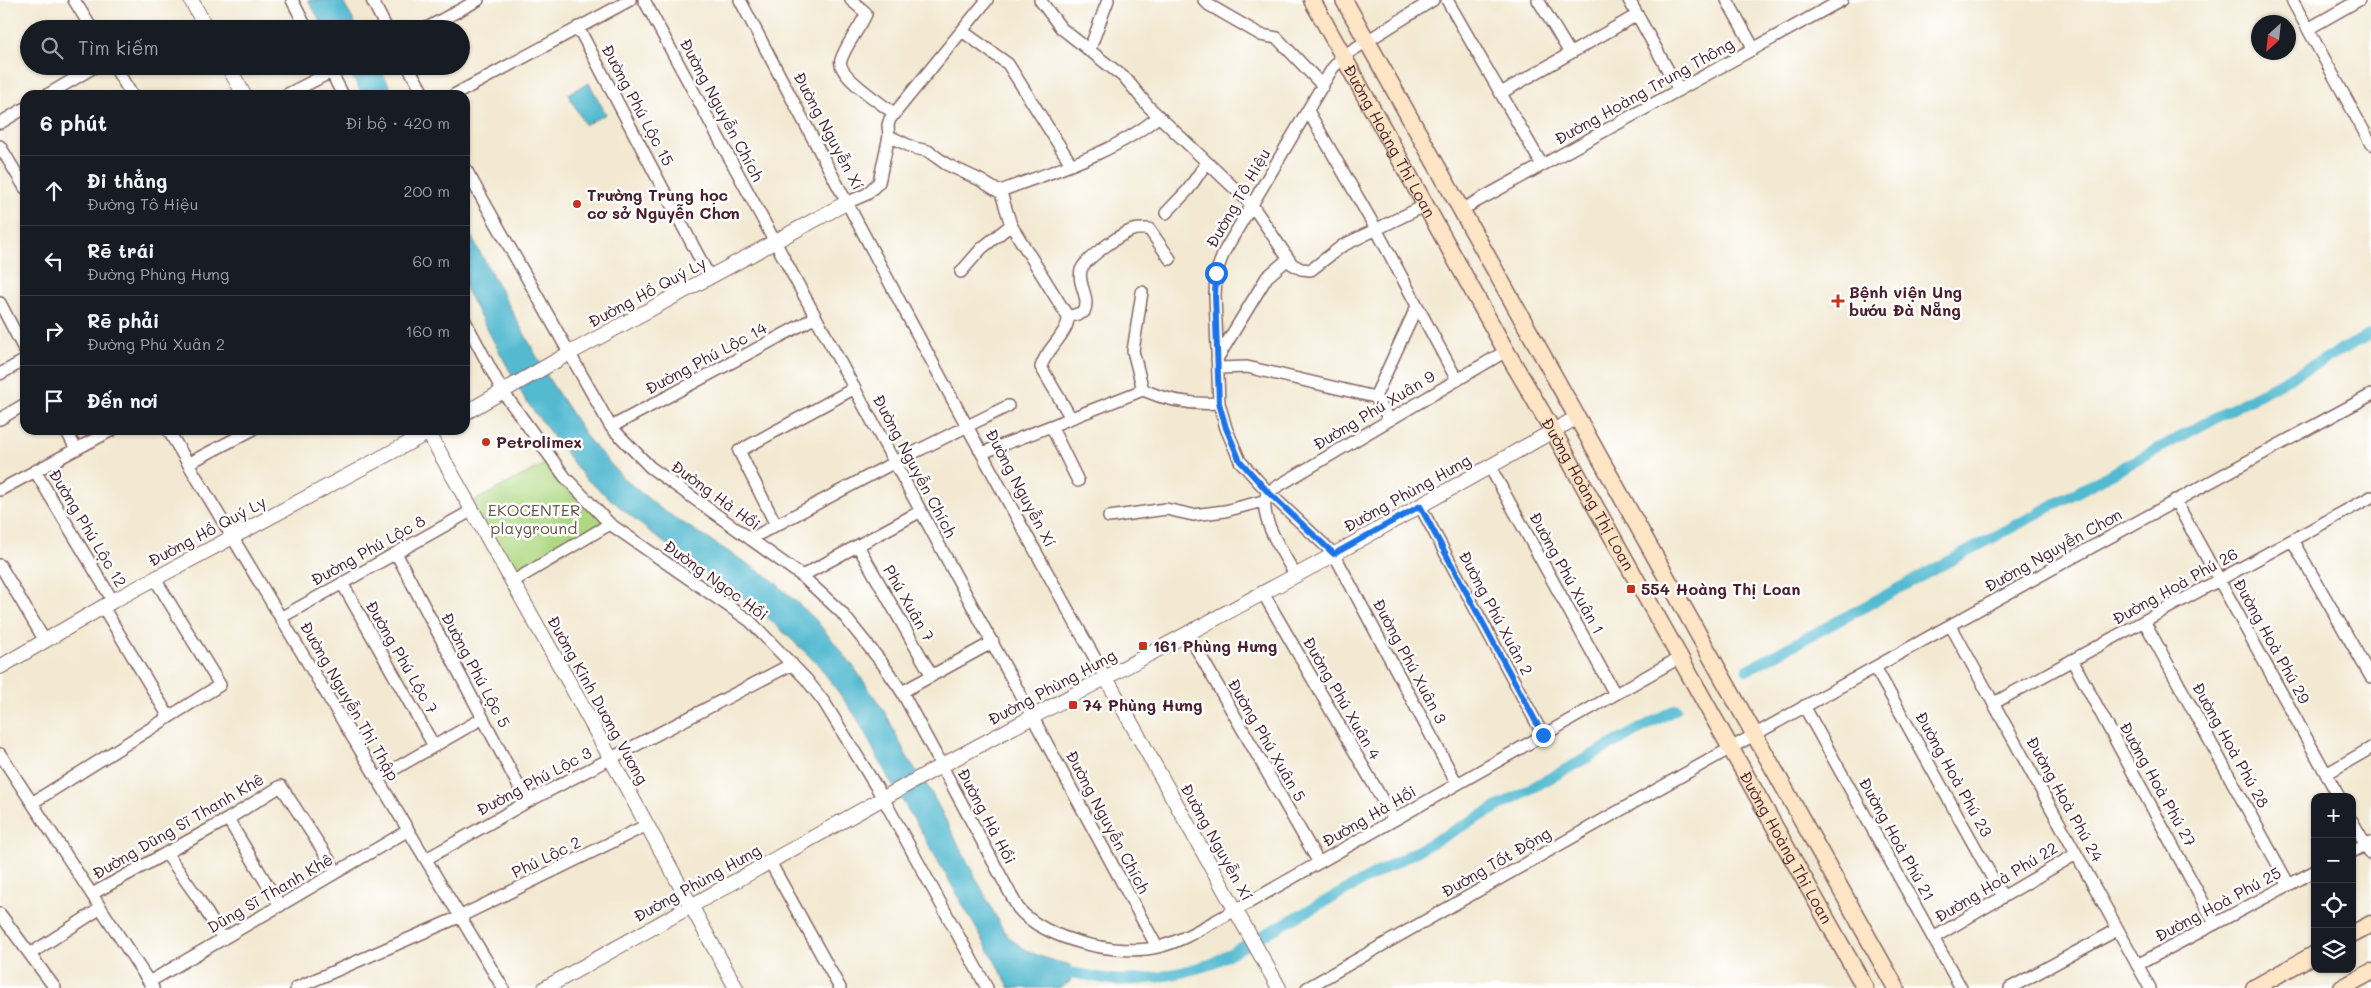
<!DOCTYPE html>
<html lang="vi">
<head>
<meta charset="utf-8">
<style>
  body { margin:0; font-family:Mali,sans-serif; background:#242831; color:#f1f3f6 }
  .controls { position:absolute; right:15px; bottom:15px; display:grid; overflow:hidden; border-radius:10px; box-shadow:0 1px 4px #0004 }
  .controls button { width:45px; height:45px; display:grid; place-items:center; padding:0; border:0; border-bottom:1px solid #363941; background:#171b24; color:#f1f3f6; font:25px sans-serif }
  .compass { position:absolute; left:2251px; top:15px; width:45px; height:45px; border-radius:50%; background:#171b24; box-shadow:0 1px 4px #0004; rotate:207deg }
  .stop { position:absolute; width:15px; height:15px; margin:-11px; border:4px solid #1a73e8; border-radius:50%; background:#fff }
  .stop.end { background:#1a73e8; border-color:#fff; box-shadow:0 1px 5px #0008 }
  .list { margin:0; padding:0; list-style:none }
  h2 { display:flex; justify-content:space-between; align-items:center; height:65px; margin:0; padding:0 20px; font-size:21px }
  h2 small { font-size:16px; font-weight:400; color:#9ea1a6 }
  .list li { display:grid; grid-template-columns:32px 1fr auto; gap:15px; align-items:center; box-sizing:border-box; height:70px; padding:0 20px; border-top:1px solid #363941 }
  .list b { display:block; font-size:19px; white-space:nowrap }
  .list p { margin:0; font-size:16px; white-space:nowrap; color:#9ea1a6 }
  .list em { font-size:16px; font-style:normal; color:#9ea1a6 }
  .icon { flex:none; width:28px; height:28px; fill:none; stroke:currentColor; stroke-width:2; stroke-linecap:round; stroke-linejoin:round }
  .map { position:relative; flex:none; width:2371px; height:988px; overflow:hidden }
  .search { position:absolute; background:#171b24; box-shadow:0 1px 4px #0004; left:20px; top:20px; width:450px; height:55px; display:flex; align-items:center; gap:12px; box-sizing:border-box; padding:0 18px; border-radius:28px; color:#9ea1a6; font-size:19px }
  .panel { position:absolute; background:#171b24; box-shadow:0 1px 4px #0004; left:20px; top:90px; width:450px; height:345px; border-radius:15px }
  .map>svg:first-child { display:block }
  .green { fill:#afd882; stroke:#7c7c56 }
  .water { fill:#53bad0; stroke:#4e6c7e }
  .lines { fill:none; stroke-linecap:round; stroke-linejoin:round }
  .canal { stroke:#53bad0; stroke-width:11 }
  .minor-casing { stroke:#856665; stroke-width:14 }
  .tertiary-casing { stroke:#856665; stroke-width:16 }
  .secondary-casing { stroke:#856665; stroke-width:19 }
  .minor { stroke:#fff; stroke-width:11 }
  .tertiary { stroke:#fff; stroke-width:14 }
  .secondary { stroke:#fde5c5; stroke-width:16 }
  .route { stroke:#1a73e8; stroke-width:6 }
  .poi-dot { fill:#c8321e; stroke:#fff; stroke-width:2 }
  .labels { text-anchor:middle; stroke-width:5; stroke-linejoin:round; paint-order:stroke }
  .street-label { font-size:16px; fill:#4a1f2b; stroke:#fff }
  .poi-label { font-size:16px; font-weight:bold; fill:#4a1f2b; stroke:#fff; text-anchor:start }
  .park-label { font-size:16px; fill:#685645; stroke:#fff }
</style>
</head>
<body>
<div class="map">
<svg width="2371" height="988" viewBox="0 0 2371 988">
  <rect width="100%" height="100%" fill="#fff"/>
  <filter id="ink" filterUnits="userSpaceOnUse"><feTurbulence type="fractalNoise" baseFrequency=".02" numOctaves="2"/><feDisplacementMap in="SourceGraphic" scale="10" xChannelSelector="R" yChannelSelector="G"/><feConvolveMatrix kernelMatrix="1 2 1 2 8 2 1 2 1" color-interpolation-filters="sRGB"/></filter>
  <filter id="wash" filterUnits="userSpaceOnUse"><feTurbulence type="fractalNoise" baseFrequency=".0096" numOctaves="4" result="noise"/><feDisplacementMap in="SourceGraphic" scale="20" xChannelSelector="R" yChannelSelector="G"/><feGaussianBlur stdDeviation="1.12" result="paint"/><feColorMatrix in="noise" values="0 0 0 0 0 0 0 0 0 0 0 0 0 0 0 0 0 1.4 0 .05"/><feComposite in="paint" operator="in"/></filter>
  <g filter="url(#wash)">
    <rect width="100%" height="100%" fill="#f3e9d2"/>
    <path class="green" d="M547,463L610,524L512,582L472,502Z"/>
    <path class="water" d="M308,0H342L358,29H325Z
      M346,66H379L394,95H363Z
      M589,83L606,114L585,125L568,94Z
      M465,225L550,381L589,440L623,478L661,509L770,578L815,619L853,666L886,714L907,757L930,790L1003,930C1020,952 1045,959 1071,965L1070,982L1059,988H1010L921,831L889,779L857,718L818,664L763,613L655,536L585,478L526,401L465,288Z"/>
    <g class="lines">
      <path class="canal" d="M1747,670L2371,334
        M1071,973C1086,974 1101,979 1117,980C1150,981 1180,974 1211,964L1676,709"/>
    </g>
  </g>
  <g filter="url(#ink)">
    <g class="lines">
      <g class="minor-casing">
        <path id="minor" d="M74,0L92,29
          M292,0L307,29
          M372,0L387,29
          M644,0L1157,947
          M740,0C859,227 980,454 1106,678
          M851,0L865,12L866,14C859,30 846,44 841,60C836,75 883,105 895,114
          M1040,0L1061,28L1126,79L1148,106L1252,205L1292,264L1301,269L1311,270L1342,246L1426,205
          M1204,0L1209,5L1261,35L1277,38L1323,86
          M1433,0L1343,56L1332,69L1224,252L1216,273L1215,295L1219,403L1226,428L1240,461L1268,492L1334,554L1457,784
          M1447,0L1542,165
          M1538,0L1570,53
          M1629,0L1679,90
          M1727,0L1754,49
          M2292,0L2371,144
          M578,27L710,278
          M425,29L478,0
          M2308,29L2359,0
          M962,31L1008,64L1071,164
          M1089,51L1108,0
          M114,66L132,95
          M328,66L343,95
          M408,66L424,95
          M1501,93L1637,15
          M47,95L96,66
          M286,95L331,72
          M454,95L630,0
          M1308,111L1376,229L1457,380
          M0,123L25,108
          M889,136L914,148L928,151L946,164L980,180L1001,193
          M0,146L25,188
          M465,168L611,427L650,467L802,576L841,612L882,663L902,692L1018,908C1044,940 1119,957 1158,947C1184,941 1210,923 1234,911L1679,658
          M846,203L867,194L879,182L889,136L888,125L890,119L987,0
          M1461,210L1842,0
          M1166,213L1188,190L1207,162
          M961,272L982,248L1011,225
          M1142,292L1133,351L1143,390
          M0,303L25,351
          M1068,317L1084,312C1091,297 1077,285 1081,270C1085,259 1118,236 1130,231C1135,228 1143,229 1149,229L1170,259
          M465,321L503,392L565,477L610,524L750,621L806,679L824,702L883,798L987,988
          M1217,359L1267,277L1288,259
          M1218,368L1247,367L1375,397L1417,306
          M0,374L25,360
          M1375,397L1390,420
          M1071,418L1041,367C1045,350 1069,333 1068,317L1011,225L1001,193L1003,190C1054,171 1117,152 1159,116
          M0,419L25,404
          M1051,426L1078,481
          M611,427L816,317
          M66,430L76,449
          M168,430L503,988
          M982,453L1143,390C1168,401 1191,405 1219,403
          M189,463L252,430
          M1490,467L1615,694
          M35,471L113,601
          M0,490L112,430
          M2175,500L2339,797
          M1420,506L1543,735
          M1109,517L1166,509L1193,515L1225,511L1263,501
          M776,525L739,451L855,388
          M750,539L895,462L1008,406
          M2292,540L2371,677
          M858,546L932,676
          M396,553L527,802
          M0,565L45,641
          M1295,575C1284,553 1255,515 1268,492L1506,351
          M802,576L921,511
          M512,582L610,524
          M342,583L434,746
          M1263,593L1394,820
          M103,607L169,717
          M282,617L471,511
          M2144,621L2289,885
          M1951,626L2150,988
          M1188,634L1319,863
          M2072,660L2215,924
          M1875,667L2003,897
          M902,692L993,642
          M1994,703L2371,497
          M1804,706L1961,988
          M0,754L153,988
          M2326,774L2371,748
          M377,779L483,718
          M32,803L220,685L155,579
          M228,819L280,906
          M2352,821L2371,854
          M2352,852L2371,842
          M166,853L198,898L223,939
          M426,859L527,802L792,664
          M770,862L840,988
          M92,894L228,819L281,786L337,872
          M0,914L55,988
          M1933,938L2076,854
          M30,954L101,908
          M2137,965L2315,871
          M149,982L407,831
          M296,988L459,917L647,825
          M1307,988C1660,787 2014,587 2371,395
          M2010,988L2117,930"/>
      </g>
      <g class="tertiary-casing">
        <path id="tertiary" d="M191,0L207,29
          M228,66L244,95
          M465,413L568,354L846,203
          M427,430L570,684L736,988
          M0,667L113,601L433,430
          M1106,678L1279,988
          M545,988L928,773L1317,564L1576,418"/>
      </g>
      <g class="secondary-casing">
        <g id="secondary">
          <path id="s1" d="M1312,0L1506,351L1553,431L1865,988"/>
          <path d="M1344,0L1896,988"/>
          <path d="M2352,934L2371,924"/>
          <path d="M2254,988L2315,954"/>
          <path d="M2342,988L2371,972"/>
        </g>
      </g>
      <use href="#minor" class="minor"/>
      <use href="#tertiary" class="tertiary"/>
      <use href="#secondary" class="secondary"/>
    </g>
  </g>
  <g class="lines" filter="url(#ink)">
    <path class="route" d="M1216,273L1215,295L1219,403L1226,428L1240,461L1268,492L1334,554L1420,506L1543,735"/>
  </g>
  <g class="poi-dot">
    <circle cx="577" cy="204" r="5"/>
    <path d="M1835.5 293.5h5v5h5v5h-5v5h-5v-5h-5v-5h5z"/>
    <circle cx="486" cy="442" r="5"/>
    <rect x="1626" y="584" width="10" height="10" rx="2.5"/>
    <rect x="1138" y="641" width="10" height="10" rx="2.5"/>
    <rect x="1068" y="700" width="10" height="10" rx="2.5"/>
  </g>
  <g class="labels">
    <g class="street-label">
      <text transform="translate(1644 91) rotate(-29)" y="6">Đường Hoàng Trung Thông</text>
      <text transform="translate(638 105) rotate(62)" y="6">Đường Phú Lộc 15</text>
      <text transform="translate(722 110) rotate(62)" y="6">Đường Nguyễn Chích</text>
      <text transform="translate(829 131) rotate(62)" y="6">Đường Nguyễn Xí</text>
      <text dy="6" stroke="none"><textPath href="#s1" startOffset="161">Đường Hoàng Thị Loan</textPath></text>
      <text transform="translate(1238 198) rotate(-60)" y="6">Đường Tô Hiệu</text>
      <text transform="translate(647 292) rotate(-28)" y="6">Đường Hồ Quý Ly</text>
      <text transform="translate(706 358) rotate(-28)" y="6">Đường Phú Lộc 14</text>
      <text transform="translate(1374 410) rotate(-31)" y="6">Đường Phú Xuân 9</text>
      <text transform="translate(915 466) rotate(62)" y="6">Đường Nguyễn Chích</text>
      <text transform="translate(1021 488) rotate(62)" y="6">Đường Nguyễn Xí</text>
      <text transform="translate(1407 493) rotate(-29)" y="6">Đường Phùng Hưng</text>
      <text dy="6" stroke="none"><textPath href="#s1" startOffset="566">Đường Hoàng Thị Loan</textPath></text>
      <text transform="translate(716 495) rotate(36)" y="6">Đường Hà Hồi</text>
      <text transform="translate(88 528) rotate(59)" y="6">Đường Phú Lộc 12</text>
      <text transform="translate(207 531) rotate(-28)" y="6">Đường Hồ Quý Ly</text>
      <text transform="translate(368 550) rotate(-29)" y="6">Đường Phú Lộc 8</text>
      <text transform="translate(2053 550) rotate(-29)" y="6">Đường Nguyễn Chơn</text>
      <text transform="translate(1567 573) rotate(61)" y="6">Đường Phú Xuân 1</text>
      <text transform="translate(716 580) rotate(36)" y="6">Đường Ngọc Hồi</text>
      <text transform="translate(2175 586) rotate(-29)" y="6">Đường Hoà Phú 26</text>
      <text transform="translate(909 603) rotate(60)" y="6">Phú Xuân 7</text>
      <text transform="translate(1496 613) rotate(62)" y="6">Đường Phú Xuân 2</text>
      <text transform="translate(2272 641) rotate(61)" y="6">Đường Hoà Phú 29</text>
      <text transform="translate(402 657) rotate(60)" y="6">Đường Phú Lộc 7</text>
      <text transform="translate(1410 661) rotate(62)" y="6">Đường Phú Xuân 3</text>
      <text transform="translate(476 670) rotate(62)" y="6">Đường Phú Lộc 5</text>
      <text transform="translate(1052 687) rotate(-28)" y="6">Đường Phùng Hưng</text>
      <text transform="translate(1342 698) rotate(60)" y="6">Đường Phú Xuân 4</text>
      <text transform="translate(598 700) rotate(61)" y="6">Đường Kinh Dương Vương</text>
      <text transform="translate(350 701) rotate(60)" y="6">Đường Nguyễn Thị Thập</text>
      <text transform="translate(1267 740) rotate(60)" y="6">Đường Phú Xuân 5</text>
      <text transform="translate(2231 745) rotate(61)" y="6">Đường Hoà Phú 28</text>
      <text transform="translate(1954 774) rotate(61)" y="6">Đường Hoà Phú 23</text>
      <text transform="translate(534 781) rotate(-28)" y="6">Đường Phú Lộc 3</text>
      <text transform="translate(2158 784) rotate(61)" y="6">Đường Hoà Phú 27</text>
      <text transform="translate(2065 799) rotate(61)" y="6">Đường Hoà Phú 24</text>
      <text transform="translate(987 816) rotate(62)" y="6">Đường Hà Hồi</text>
      <text transform="translate(1369 816) rotate(-30)" y="6">Đường Hà Hồi</text>
      <text transform="translate(1108 822) rotate(62)" y="6">Đường Nguyễn Chích</text>
      <text transform="translate(178 826) rotate(-30)" y="6">Đường Dũng Sĩ Thanh Khê</text>
      <text transform="translate(1897 839) rotate(61)" y="6">Đường Hoà Phú 21</text>
      <text transform="translate(1217 842) rotate(61)" y="6">Đường Nguyễn Xí</text>
      <text dy="6" stroke="none"><textPath href="#s1" startOffset="971">Đường Hoàng Thị Loan</textPath></text>
      <text transform="translate(546 857) rotate(-26)" y="6">Phú Lộc 2</text>
      <text transform="translate(1496 862) rotate(-30)" y="6">Đường Tốt Động</text>
      <text transform="translate(1996 882) rotate(-31)" y="6">Đường Hoà Phú 22</text>
      <text transform="translate(697 883) rotate(-29)" y="6">Đường Phùng Hưng</text>
      <text transform="translate(270 893) rotate(-30)" y="6">Dũng Sĩ Thanh Khê</text>
      <text transform="translate(2218 904) rotate(-28)" y="6">Đường Hoà Phú 25</text>
    </g>
    <g class="poi-label">
      <text x="587" y="201">Trường Trung học<tspan x="587" dy="18">cơ sở Nguyễn Chơn</tspan></text>
      <text x="1849" y="298">Bệnh viện Ung<tspan x="1849" dy="18">bướu Đà Nẵng</tspan></text>
      <text x="496" y="448">Petrolimex</text>
      <text x="1641" y="595">554 Hoàng Thị Loan</text>
      <text x="1153" y="652">161 Phùng Hưng</text>
      <text x="1083" y="711">74 Phùng Hưng</text>
    </g>
    <g class="park-label">
      <text x="534" y="516">EKOCENTER<tspan x="534" dy="18">playground</tspan></text>
    </g>
  </g>
</svg>
<div class="controls">
<button>+</button>
<button>−</button>
<button><svg class="icon" aria-label="locate" viewBox="0 0 24 24"><circle cx="12" cy="12" r="6"/><path d="M12 2v4M12 18v4M2 12h4M18 12h4"/></svg></button>
<button><svg class="icon" aria-label="layers" viewBox="0 0 24 24"><path d="M12 4l9 5-9 5-9-5zM3 14l9 5 9-5"/></svg></button>
</div>
<svg class="compass" viewBox="-18 -18 36 36"><path d="M0-13l5 13h-10z" fill="#e53935"/><path d="M0 13l5-13h-10z" fill="#9ea1a6"/></svg>
<div class="stop" style="left:1216px;top:273px"></div>
<div class="stop end" style="left:1543px;top:735px"></div>
<div class="search"><svg class="icon" aria-label="search" viewBox="0 0 24 24"><circle cx="10" cy="10" r="6"/><path d="M15 15l6 6"/></svg>Tìm kiếm</div>
<section class="panel">
<h2>6 phút<small>Đi bộ · 420 m</small></h2>
<ul class="list">
<li><svg class="icon" aria-label="ahead" viewBox="0 0 24 24"><path d="M12 20V5M6 11l6-6 6 6"/></svg><div><b>Đi thẳng</b><p>Đường Tô Hiệu</p></div><em>200 m</em></li>
<li><svg class="icon" aria-label="left" viewBox="0 0 24 24"><path d="M17 20v-9H6M10 6l-5 5 5 5"/></svg><div><b>Rẽ trái</b><p>Đường Phùng Hưng</p></div><em>60 m</em></li>
<li><svg class="icon" aria-label="right" viewBox="0 0 24 24"><path d="M7 20v-9h11M14 6l5 5-5 5"/></svg><div><b>Rẽ phải</b><p>Đường Phú Xuân 2</p></div><em>160 m</em></li>
<li><svg class="icon" aria-label="arrive" viewBox="0 0 24 24"><path d="M6 21V4h12l-3 4 3 4H6"/></svg><div><b>Đến nơi</b></div></li>
</ul>
</section>
</div>
</body>
</html>
